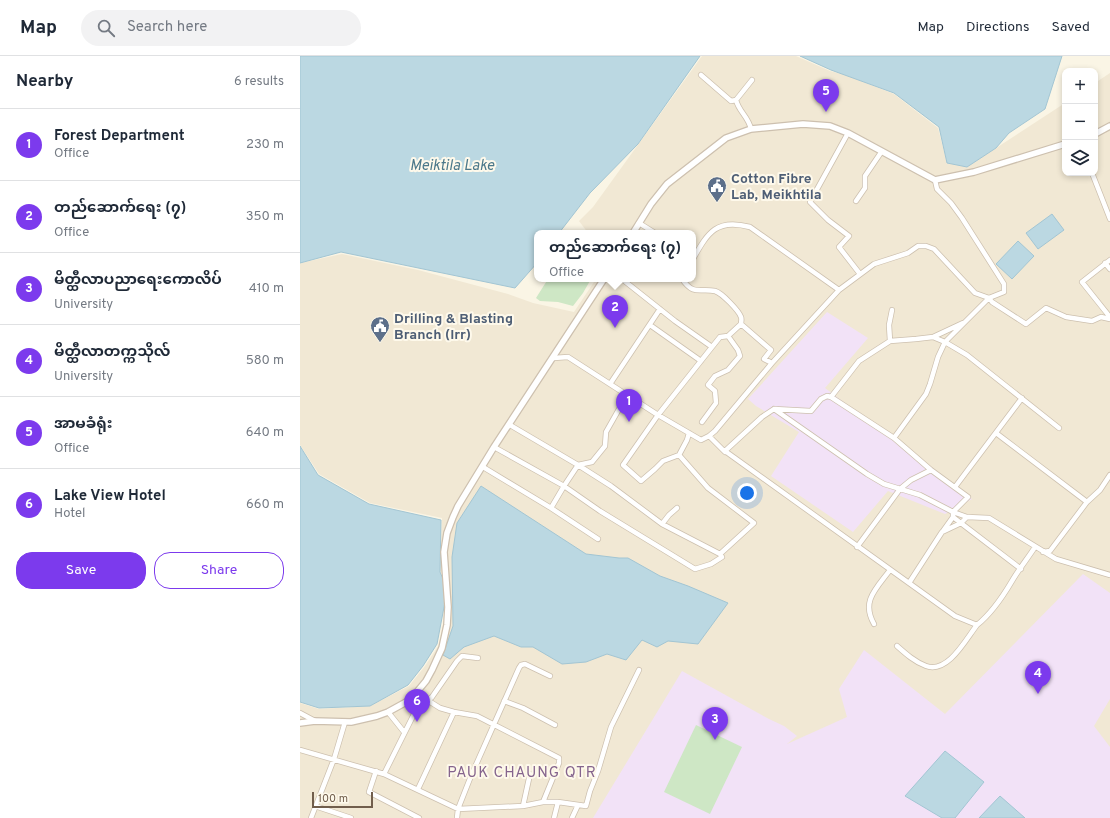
<!DOCTYPE html>
<html lang="en">
<head>
<meta charset="utf-8">
<style>
  body { margin:0; font-family:Overpass,"Noto Sans Myanmar",sans-serif; background:#f2f2f3; color:#1f2937 }
  .controls { position:absolute; right:12px; top:12px; display:grid; overflow:hidden; border-radius:8px; box-shadow:0 2px 6px #0003 }
  .controls button { width:36px; height:36px; display:grid; place-items:center; padding:0; border:0; border-bottom:1px solid #e0e1e3; background:#fff; color:#1f2937; font:20px sans-serif }
  .scale { position:absolute; left:12px; bottom:10px; width:61px; box-sizing:border-box; padding-left:4px; border:2px solid #715e4c; border-top:0; font-size:11px; line-height:14px; white-space:nowrap; color:#715e4c; -webkit-text-stroke:3px #fef9eb; paint-order:stroke }
  .you { position:absolute; left:447px; top:437px; width:14px; height:14px; margin:-10px; border:3px solid #fff; border-radius:50%; background:#1a73e8; box-shadow:0 0 0 6px #1a73e833 }
  .badge { display:grid; place-items:center; width:26px; height:26px; border-radius:50%; background:#7c3aed; color:#fff; font-size:13px; font-weight:700 }
  .pin { position:absolute; translate:-50% -33px; filter:drop-shadow(0 1px 2px #0008) }
  .pin::after { content:''; position:absolute; top:21px; width:14px; height:12px; background:inherit; clip-path:polygon(0 0,100% 0,50% 100%) }
  .popup { position:absolute; left:234px; top:174px; width:162px; height:52px; box-sizing:border-box; display:grid; place-content:center; border-radius:8px; background:#fff; filter:drop-shadow(0 1px 3px #0005); font-size:13px; white-space:nowrap; color:#747a83 }
  .popup b { font-size:15px; color:#1f2937 }
  .popup::after { content:''; position:absolute; left:50%; top:100%; margin-left:-8px; border:8px solid transparent; border-top-color:#fff }
  .list { margin:0; padding:0; list-style:none }
  h2 { display:flex; justify-content:space-between; align-items:center; height:52px; margin:0; padding:0 16px; font-size:17px }
  h2 small { font-size:13px; font-weight:400; color:#747a83 }
  .list li { display:grid; grid-template-columns:26px 1fr auto; gap:12px; align-items:center; box-sizing:border-box; height:72px; padding:0 16px; border-top:1px solid #e0e1e3 }
  .list b { display:block; font-size:15px; white-space:nowrap }
  .list p { margin:0; font-size:13px; white-space:nowrap; color:#747a83 }
  .list em { font-size:13px; font-style:normal; color:#747a83 }
  .actions { display:flex; gap:8px; padding:12px 16px }
  .actions a { flex:1; padding:9px 0; border:1px solid #7c3aed; border-radius:16px; text-align:center; font-size:14px; color:#7c3aed }
  .actions .main { background:#7c3aed; color:#fff }
  .icon { flex:none; width:22px; height:22px; fill:none; stroke:currentColor; stroke-width:2; stroke-linecap:round; stroke-linejoin:round }
  .map { position:relative; flex:none; width:810px; height:762px; overflow:hidden }
  header { display:flex; align-items:center; gap:24px; box-sizing:border-box; height:56px; padding:0 20px; background:#fff; border-bottom:1px solid #e0e1e3 }
  header strong { font-size:19px }
  nav { display:flex; gap:22px; margin-inline-start:auto; font-size:14px }
  .search { width:280px; height:36px; background:#f2f2f3; display:flex; align-items:center; gap:10px; box-sizing:border-box; padding:0 14px; border-radius:22px; color:#747a83; font-size:15px }
  main { display:flex }
  aside { flex:1; background:#fff }
  .map>svg:first-child { display:block }
  .residential { fill:#f1e8d4 }
  .education { fill:#f2e2f7 }
  .green { fill:#cee7c5 }
  .water { fill:#bbd8e2; stroke:#a2c5d3 }
  .lines { fill:none; stroke-linecap:round; stroke-linejoin:round }
  .minor-casing { stroke:#cdc0af; stroke-width:6 }
  .tertiary-casing { stroke:#cdc0af; stroke-width:8 }
  .minor { stroke:#fff; stroke-width:4.5 }
  .tertiary { stroke:#fff; stroke-width:5.5 }
  .labels { text-anchor:middle; stroke-width:4; stroke-linejoin:round; paint-order:stroke }
  .service-label { font-size:14px; font-weight:bold; fill:#4e5e75; stroke:#fef9eb; text-anchor:start }
  .water-label { font-size:15px; font-style:italic; fill:#4b788a; stroke:#fef9eb }
  .neighbourhood-label { font-size:15px; letter-spacing:1px; fill:#85648d; stroke:#fef9eb }
</style>
</head>
<body>
<header>
<strong>Map</strong>
<div class="search"><svg class="icon" aria-label="search" viewBox="0 0 24 24"><circle cx="10" cy="10" r="6"/><path d="M15 15l6 6"/></svg>Search here</div>
<nav><a>Map</a><a>Directions</a><a>Saved</a></nav>
</header>
<main>
<aside>
<h2>Nearby<small>6 results</small></h2>
<ul class="list">
<li><span class="badge">1</span><div><b>Forest Department</b><p>Office</p></div><em>230 m</em></li>
<li><span class="badge">2</span><div><b>တည်ဆောက်ရေး (၇)</b><p>Office</p></div><em>350 m</em></li>
<li><span class="badge">3</span><div><b>မိတ္ထီလာပညာရေးကောလိပ်</b><p>University</p></div><em>410 m</em></li>
<li><span class="badge">4</span><div><b>မိတ္ထီလာတက္ကသိုလ်</b><p>University</p></div><em>580 m</em></li>
<li><span class="badge">5</span><div><b>အာမခံရုံး</b><p>Office</p></div><em>640 m</em></li>
<li><span class="badge">6</span><div><b>Lake View Hotel</b><p>Hotel</p></div><em>660 m</em></li>
</ul>
<div class="actions"><a class="main">Save</a><a>Share</a></div>
</aside>
<div class="map">
<svg width="810" height="762" viewBox="0 0 810 762">
  <rect width="100%" height="100%" fill="#faf5e5"/>
  <path class="residential" d="M402,0H496L530,15L546,19L594,38L638,72L647,107L667,111L765,47V117H795V27L810,17V762H0V647L19,653L70,650L109,630L125,610L139,589L147,548L146,524L140,515L142,462L70,447L19,418L0,389V207L42,198L118,214L208,238L233,247L274,256L296,223H393V177H288L279,165L293,151Z"/>
  <path class="education" d="M527,256L568,282L525,332L672,443L645,458L588,435L553,476L471,420L499,376L456,350L448,343Z
    M783,518L810,537V643L794,670L810,691V762H293L382,615L469,663L484,670L497,680L487,688L547,661L539,633L564,594L645,658Z"/>
  <path class="green" d="M248,223H291L283,237L273,250L258,246L240,245L236,242Z
    M396,669L442,691L410,758L364,736Z"/>
  <path class="water" d="M0,0H400L338,88L290,137L259,177H237V207L215,232L41,196L0,207Z
    M500,0H762L745,53L709,77L696,92L667,111L647,107L639,71L594,37L531,14Z
    M752,158L764,174L738,193L726,177Z
    M718,185L734,200L712,223L696,208Z
    M0,390L18,419L69,448L141,464L140,516L144,525L145,546L137,588L123,610L108,629L70,650L19,652L0,646Z
    M181,430L286,498L319,502H328L360,520L388,530L428,547L398,588L368,585L357,591L342,584L326,604L307,598L286,606L262,608L233,591H221L194,580L164,591L150,603L143,599L153,570L152,501L157,467Z
    M645,695L684,726L655,762H642L605,740Z
    M700,740L725,762H679Z"/>
  <g class="lines">
    <g class="minor-casing">
      <path id="minor" d="M401,19L431,45L436,44
        M451,73C448,60 439,56 436,44L452,24
        M548,77L510,146L528,164L549,180L539,191L560,218
        M792,117L810,163
        M556,145L565,132V120L582,95
        M339,167L355,177
        M393,203C408,176 417,162 450,171L539,234
        M810,204L782,226L810,261
        M805,207L810,213
        M322,223L375,265L412,291L420,281L428,280
        M382,223C394,240 399,232 415,235C422,237 439,255 441,261C442,263 441,266 441,268L428,280L438,294L440,300L428,314L415,320L408,329L415,335L416,347L402,366
        M441,268L471,294L464,303L472,307
        M350,269L401,305
        M633,281L645,286L667,299L759,372
        M590,285L589,269L592,254
        M254,302L268,301L358,359L401,384L409,380L425,396V395L609,527L642,476L661,467L667,461L689,462L756,503L810,519
        M310,328L360,253
        M531,341L559,305L590,285L616,283L633,281L663,267
        M474,353L567,418L584,428L620,439L653,456L667,461
        M210,369L278,409L311,430L362,468L420,498
        M696,377L787,446L750,495L743,496
        M409,380L415,375L472,307L539,234L574,208L608,197L618,190H626L634,193L675,237L689,242L692,246L726,268L746,252L766,261L792,265L801,261L810,263
        M594,382L626,338L630,328L638,301L645,286L689,242L704,236V228L662,162L651,147L637,133L635,124
        M194,391L264,430L300,455L395,513L411,508L422,501L420,498L454,467L408,432L379,399L387,384L389,377
        M425,395L462,361L474,353L511,355L521,343L527,340L531,341L594,382L631,414L668,441L653,456V461L643,475
        M379,399L363,405L355,413L341,425L323,409L358,359L412,291
        M183,411L251,452L298,483
        M655,431L722,342
        M787,446L800,434L810,419
        M251,452L264,430L278,409L292,406L305,390L306,376L327,339
        M653,461L721,513
        M362,468L369,459L377,452
        M557,491L600,433L611,424L631,414
        M574,568C561,545 576,533 590,514
        M677,569C692,557 702,542 712,525C719,513 728,502 735,491
        M597,590C606,598 615,606 626,610C648,618 666,583 677,569L655,560L609,527
        M116,637L140,652L154,656L177,660L259,702V707L243,746
        M204,645L223,652L255,669
        M88,656L104,676
        M0,657L15,665
        M0,694L84,718L158,753L223,750L243,746H258L286,750L290,735L298,715L311,671L339,614
        M76,715L69,736L119,762
        M84,718L115,656L132,641L157,605L162,600L178,602
        M118,733L154,656
        M15,750L51,762
        M223,750L230,718
        M11,762L34,703L45,666
        M157,762L158,753L171,720L219,612L221,609L225,608L250,620
        M254,762L258,746
        M272,762L278,749"/>
    </g>
    <g class="tertiary-casing">
      <path id="tertiary" d="M795,78L810,70
        M333,177L351,148L367,128L426,82L451,73L503,68L530,70L548,77L635,124L674,116L765,88
        M0,667L15,665L51,666L77,660L88,656L108,645L116,637L126,625L132,614L142,592L147,569L148,551L144,496L147,477L153,461L158,450L194,391L304,223"/>
    </g>
    <use href="#minor" class="minor"/>
    <use href="#tertiary" class="tertiary"/>
  </g>
  <defs>
    <g id="civic-pin" transform="scale(1)"><path d="M0 17L-7.5 6A9.5 9.5 0 1 1 7.5 6Z" fill="#5c6f8a" stroke="#fef9eb"/><path d="M-.6-6.5H3V-4.5H.6V-3L4-1V1h2V6H-6V1h2V-1L-.6-3ZM-1.2 2.5V6h2.4V2.5Z" fill="#fff"/></g>
  </defs>
  <g fill-rule="evenodd">
    <use href="#civic-pin" x="417" y="130"/>
    <use href="#civic-pin" x="80" y="270"/>
  </g>
  <g class="labels">
    <g class="service-label">
      <text x="431" y="127">Cotton Fibre<tspan x="431" dy="16">Lab, Meikhtila</tspan></text>
      <text x="94" y="267">Drilling &amp; Blasting<tspan x="94" dy="16">Branch (Irr)</tspan></text>
    </g>
    <g class="water-label">
      <text x="152" y="114">Meiktila Lake</text>
    </g>
    <g class="neighbourhood-label">
      <text x="222" y="721">PAUK CHAUNG QTR</text>
    </g>
  </g>
</svg>
<div class="controls">
<button>+</button>
<button>−</button>
<button><svg class="icon" aria-label="layers" viewBox="0 0 24 24"><path d="M12 4l9 5-9 5-9-5zM3 14l9 5 9-5"/></svg></button>
</div>
<div class="scale">100 m</div>
<div class="you"></div>
<div class="pin badge" style="left:329px;top:366px">1</div>
<div class="pin badge" style="left:315px;top:272px">2</div>
<div class="popup"><b>တည်ဆောက်ရေး (၇)</b>Office</div>
<div class="pin badge" style="left:415px;top:684px">3</div>
<div class="pin badge" style="left:738px;top:638px">4</div>
<div class="pin badge" style="left:526px;top:56px">5</div>
<div class="pin badge" style="left:117px;top:666px">6</div>
</div>
</main>
</body>
</html>
